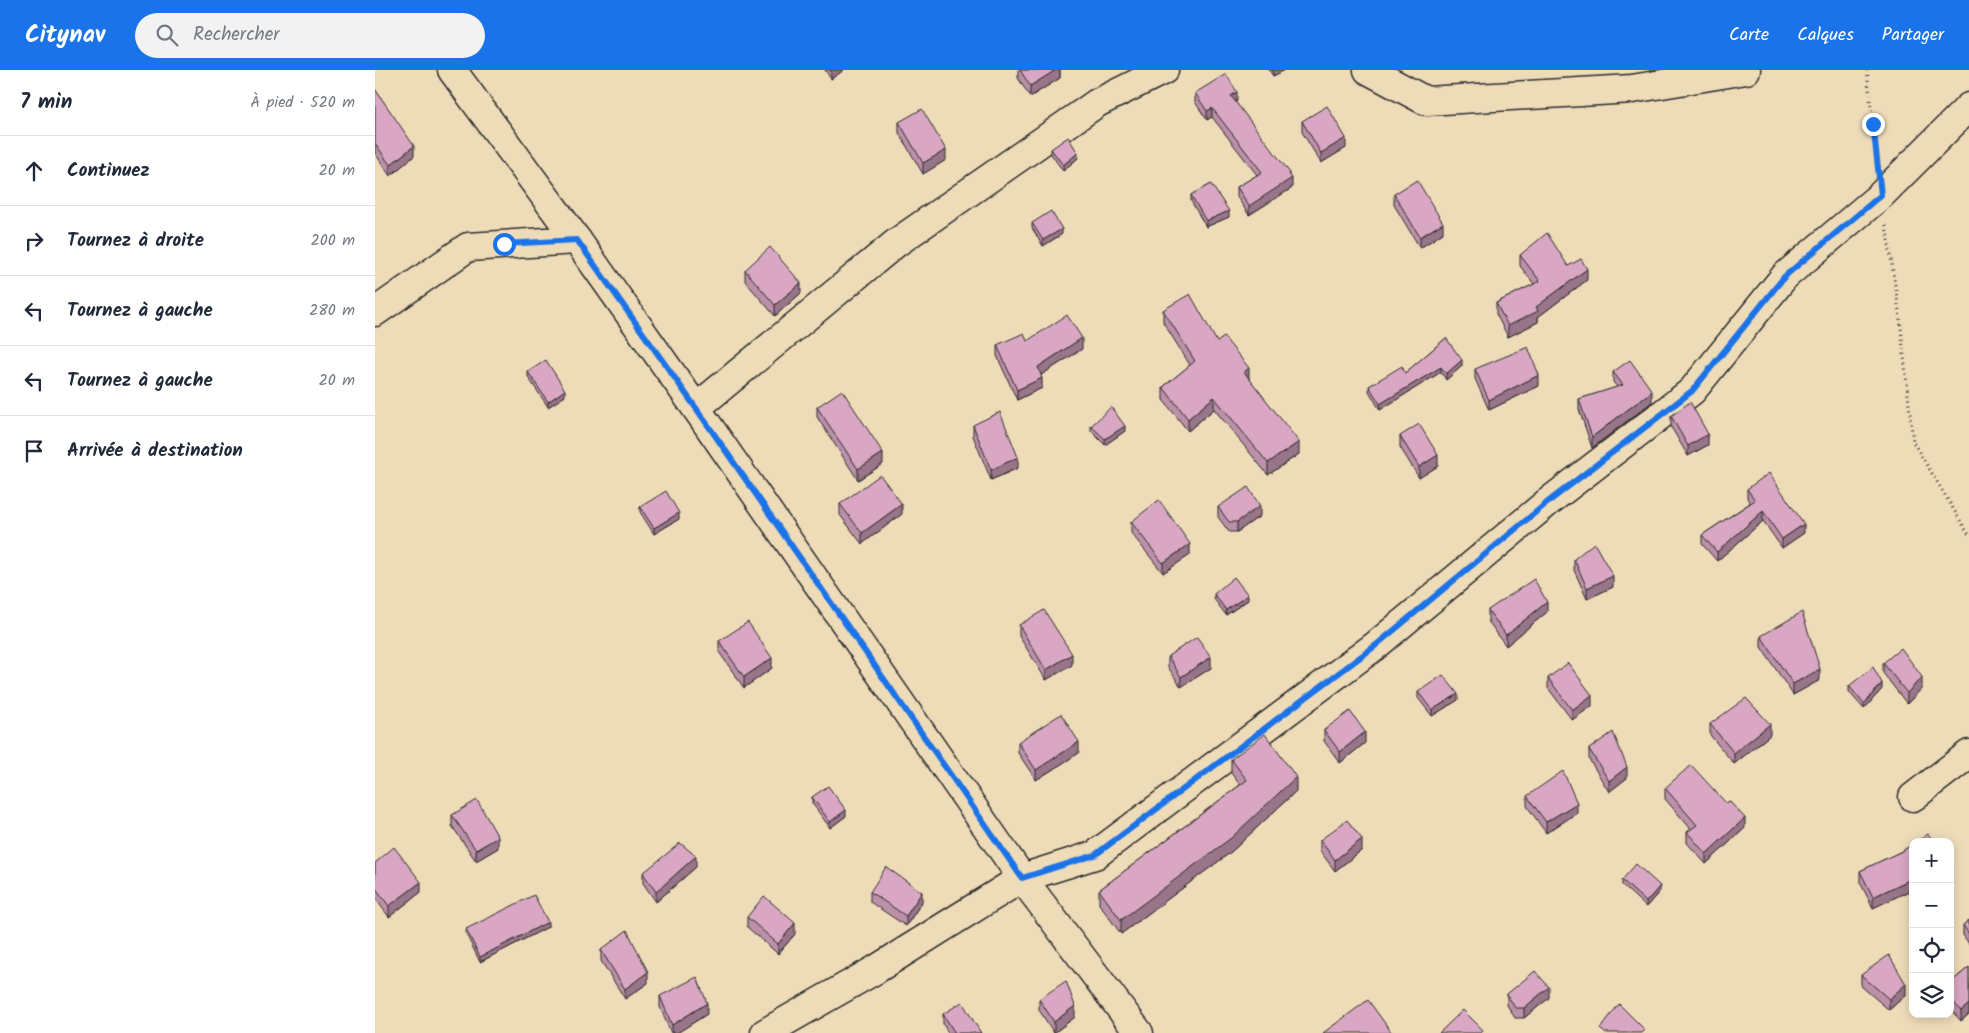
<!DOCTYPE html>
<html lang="fr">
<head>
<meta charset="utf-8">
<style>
  body { margin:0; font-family:Kalam,sans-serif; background:#f2f2f3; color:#1f2937 }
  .controls { position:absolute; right:15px; bottom:15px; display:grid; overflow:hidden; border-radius:10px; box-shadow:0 2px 12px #0003 }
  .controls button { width:45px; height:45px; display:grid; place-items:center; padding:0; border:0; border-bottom:1px solid #e0e1e3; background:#fff; color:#1f2937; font:25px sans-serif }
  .stop { position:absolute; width:15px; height:15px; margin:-11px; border:4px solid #1a73e8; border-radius:50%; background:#fff }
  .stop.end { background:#1a73e8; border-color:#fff; box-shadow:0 1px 5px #0008 }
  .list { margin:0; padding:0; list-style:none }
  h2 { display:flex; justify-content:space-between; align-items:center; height:65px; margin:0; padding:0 20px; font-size:21px }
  h2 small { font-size:16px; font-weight:400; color:#747a83 }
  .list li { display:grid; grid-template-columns:32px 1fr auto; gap:15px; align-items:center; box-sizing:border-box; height:70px; padding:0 20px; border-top:1px solid #e0e1e3 }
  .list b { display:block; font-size:19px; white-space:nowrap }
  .list em { font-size:16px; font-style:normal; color:#747a83 }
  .icon { flex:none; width:28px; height:28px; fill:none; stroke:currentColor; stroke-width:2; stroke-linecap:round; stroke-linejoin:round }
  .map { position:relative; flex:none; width:1594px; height:963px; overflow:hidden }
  header { display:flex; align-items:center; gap:30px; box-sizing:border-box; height:70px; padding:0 25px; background:#1a73e8; color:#fff }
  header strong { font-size:24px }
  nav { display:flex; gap:28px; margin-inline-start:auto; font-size:18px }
  .search { width:350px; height:45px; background:#f2f2f3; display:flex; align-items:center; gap:12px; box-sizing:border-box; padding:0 18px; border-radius:28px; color:#747a83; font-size:19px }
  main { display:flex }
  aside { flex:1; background:#fff }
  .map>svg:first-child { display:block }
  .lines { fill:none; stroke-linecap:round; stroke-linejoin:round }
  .minor-casing { stroke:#2b2b2b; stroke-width:31 }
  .secondary-casing { stroke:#2b2b2b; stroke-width:31 }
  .path { stroke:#2b2b2b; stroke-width:3; stroke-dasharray:1 4; stroke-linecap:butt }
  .minor { stroke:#eedcb9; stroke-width:28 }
  .secondary { stroke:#eedcb9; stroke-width:28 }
  .wall { fill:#bb90a8; stroke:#2b2b2b }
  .shaded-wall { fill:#987588; stroke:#2b2b2b }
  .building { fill:#d9a7c3; stroke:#2b2b2b }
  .route { stroke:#1a73e8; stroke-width:6 }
</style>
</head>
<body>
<header>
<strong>Citynav</strong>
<div class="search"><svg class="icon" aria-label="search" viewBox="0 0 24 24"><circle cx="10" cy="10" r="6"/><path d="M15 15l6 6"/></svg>Rechercher</div>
<nav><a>Carte</a><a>Calques</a><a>Partager</a></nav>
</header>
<main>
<aside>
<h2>7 min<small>À pied · 520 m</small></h2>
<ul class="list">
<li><svg class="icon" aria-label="ahead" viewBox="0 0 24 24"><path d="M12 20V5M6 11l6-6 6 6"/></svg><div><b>Continuez</b></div><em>20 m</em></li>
<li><svg class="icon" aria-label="right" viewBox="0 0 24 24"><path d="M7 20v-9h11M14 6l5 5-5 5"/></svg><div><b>Tournez à droite</b></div><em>200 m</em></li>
<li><svg class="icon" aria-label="left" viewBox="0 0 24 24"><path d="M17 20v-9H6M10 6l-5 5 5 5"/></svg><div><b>Tournez à gauche</b></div><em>280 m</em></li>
<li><svg class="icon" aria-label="left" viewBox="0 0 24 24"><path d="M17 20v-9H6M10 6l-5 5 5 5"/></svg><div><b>Tournez à gauche</b></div><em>20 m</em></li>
<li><svg class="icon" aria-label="arrive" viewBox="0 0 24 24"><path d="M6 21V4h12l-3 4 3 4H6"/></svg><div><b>Arrivée à destination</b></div></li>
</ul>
</aside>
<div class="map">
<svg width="1594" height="963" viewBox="0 0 1594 963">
  <rect width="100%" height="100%" fill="#eedcb9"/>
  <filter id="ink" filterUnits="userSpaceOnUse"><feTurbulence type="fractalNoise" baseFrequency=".02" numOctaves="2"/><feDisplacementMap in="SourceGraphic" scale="10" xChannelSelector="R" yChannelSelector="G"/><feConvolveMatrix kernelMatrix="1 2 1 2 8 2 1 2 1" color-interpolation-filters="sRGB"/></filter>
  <g filter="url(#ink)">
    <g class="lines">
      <g class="minor-casing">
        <path id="minor" d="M993,0L1051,31L1257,19L1371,0
          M0,242L93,177L202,170
          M321,338L521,173L722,33L789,0
          M1538,727L1594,684
          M390,963L500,900L647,808L720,785L1000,576L1173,432L1317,321L1410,206L1506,125L1594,37"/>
      </g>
      <g class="secondary-casing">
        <path id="secondary" d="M77,0L202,170L321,338L647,808L764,963"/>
      </g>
      <path class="path" d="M1492,0L1502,92
        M1511,155L1525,248L1538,372L1594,465"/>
      <use href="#minor" class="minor"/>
      <use href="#secondary" class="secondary"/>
    </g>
    <path class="wall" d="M450,0H469L456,9Z
      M643,0H685V8L655,27L643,8Z
      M894,0H910L898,6Z
      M0,19L39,86L15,106L0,83Z
      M820,23L862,31L860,32L915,106L917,118L874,145L862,127V117L882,105L837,47L832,50L820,32Z
      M927,51L971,78L946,93L927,62Z
      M524,52L571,90L548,104L524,63Z
      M676,79L703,88L688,101L676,84Z
      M1019,124L1068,163L1045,178L1019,135Z
      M816,125L854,147L831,157L816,131Z
      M657,153L687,164L668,176L657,158Z
      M1145,185L1193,196L1212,210L1163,247V252L1133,267L1121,244V233L1159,214L1145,196Z
      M370,200L426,223L400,246L370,211Z
      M788,240L842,272L874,308L924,384L893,405L839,339L813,361L788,330V317L815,295L788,252Z
      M1071,268L1087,296L1071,310L1066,302L1005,340L994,321V316L1030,303Z
      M652,271L707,279L666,305L667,318L642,330L622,286V275Z
      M1100,299L1164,316L1114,340L1100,309Z
      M153,302L190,326L173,337L153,307Z
      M1238,302L1277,332L1217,378L1204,339V329L1242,317L1238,312Z
      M442,337L508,394L483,410L442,347Z
      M1296,346L1333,375L1313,386L1296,357Z
      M598,355L643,398L616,410L598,366Z
      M716,356L750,361L730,375L716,361Z
      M1025,366L1063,396L1044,408L1025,377Z
      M1372,419L1429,463L1407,478L1388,451L1342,491L1327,474V465L1375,433L1372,428Z
      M465,434L527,444L487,474L465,445Z
      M265,437L304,449L279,464L265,442Z
      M843,437L885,446L862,462H854L843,447Z
      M756,452L815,485L788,503L756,463Z
      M1199,489L1238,517L1212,529L1199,500Z
      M839,524L873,530L851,545L839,529Z
      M1113,540L1172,542L1131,576L1113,551Z
      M644,555L697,595L671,610L644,566Z
      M1386,566L1445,610L1418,625L1386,577Z
      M344,571L397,598L369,618L344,582Z
      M793,586L836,598L806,617L793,597Z
      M1508,593L1547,618L1532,634L1508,603Z
      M1173,608L1217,636L1197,650L1173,618Z
      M1474,616L1507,619L1489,639L1474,622Z
      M1043,622L1083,630L1057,646L1043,628Z
      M1335,654L1395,665L1359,694L1335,665Z
      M949,660L990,673L965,693L949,671Z
      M643,672L704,683L661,710L643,683Z
      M1214,679L1252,708L1234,722L1214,689Z
      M856,689L921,721L856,782L746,864L724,834V820L865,715L856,703Z
      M1290,718L1370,758L1331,794L1312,773V762L1316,759L1290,729Z
      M1152,726L1202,743L1171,763L1152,736Z
      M437,727L471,746L455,758L437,733Z
      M77,745L123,778L101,791L77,756Z
      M945,770L987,780L960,801L945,781Z
      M1538,774V819L1498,838L1485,812V801L1529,780Z
      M0,793L46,822L14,847L0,828Z
      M321,797L281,832L268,813V803Z
      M1247,810L1285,821L1271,837L1247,815Z
      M495,822L547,832L531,856L495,832Z
      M372,847L420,864L403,884L372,857Z
      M1594,850V874L1588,865V855Z
      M173,857L105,892L91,864V859Z
      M226,880L273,913L250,929L226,891Z
      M1594,897V944L1586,951L1575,939V913Z
      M1486,905L1531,925L1514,940L1486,916Z
      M1132,924L1174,928L1149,948H1140L1132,935Z
      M285,926L332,944L302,963H296L285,937Z
      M664,929L700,947L679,963L664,940Z
      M568,944L606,963H573L568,954Z"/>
    <path class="shaded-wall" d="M456,0H469L456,9Z
      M681,0H685V8L655,27V16Z
      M898,0H910L898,6Z
      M862,22V31L856,35V26Z
      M837,38V47L832,50V41Z
      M971,68V78L946,93V83Z
      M39,76V86L15,106V95Z
      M571,80V90L548,104V93Z
      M703,83V88L688,101V95Z
      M915,103V109L917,108V118L874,145V136Z
      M854,141V147L831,157V151Z
      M1068,153V163L1045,178V167Z
      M687,159V164L668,176V170Z
      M1212,199V210L1163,247V252L1133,267V256L1161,237Z
      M426,213V223L400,246V235Z
      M707,268V279L663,307V297Z
      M1087,290V296L1071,310V304Z
      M1066,297V302L1005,340V334Z
      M874,298V310L869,302Z
      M1164,305V316L1114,340V330Z
      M667,308V318L642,330V320Z
      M190,320V326L173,337V332Z
      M1277,321V332L1217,378V367Z
      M839,327V339L813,361V349Z
      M750,356V361L730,375V369Z
      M1333,364V375L1313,386V376Z
      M924,372V384L893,405V393Z
      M508,383V394L483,410V399Z
      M1063,385V396L1044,408V397Z
      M643,387V398L616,410V400Z
      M527,434V444L487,474V463Z
      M885,436V446L862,462V452Z
      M1388,441V451L1342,491V482Z
      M304,443V449L279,464V458Z
      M1429,454V463L1407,478V469Z
      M815,474V485L788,503V493Z
      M1238,506V517L1212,529V518Z
      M873,525V530L851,545V540Z
      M1172,532V542L1131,576V565Z
      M697,584V595L671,610V600Z
      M836,587V598L806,617V607Z
      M397,588V598L369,618V607Z
      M1445,599V610L1418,625V614Z
      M1547,607V618L1532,634V623Z
      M1507,613V619L1489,639V634Z
      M1083,624V630L1057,646V640Z
      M1217,625V636L1197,650V640Z
      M1395,654V665L1359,694V683Z
      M990,662V673L965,693V682Z
      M704,672V683L661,710V700Z
      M1252,697V708L1234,722V711Z
      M921,707V721L856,782L746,864V850Z
      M1202,733V743L1171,763V752Z
      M471,740V746L455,758V752Z
      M1370,748V758L1331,794V784Z
      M123,767V778L101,791V780Z
      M987,769V780L960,801V790Z
      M321,786V797L281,832V822Z
      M1538,808V819L1498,838V827Z
      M46,812V822L14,847V836Z
      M1285,816V821L1271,837V832Z
      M547,822V832L531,856V846Z
      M173,852V857L105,892V887Z
      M420,853V864L403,884V874Z
      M273,902V913L250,929V919Z
      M1531,914V925L1514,940V929Z
      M1174,917V928L1149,948V938Z
      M332,933V944L302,963H297V955Z
      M1594,934V944L1586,951V941Z
      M700,936V947L679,963V952Z"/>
    <path class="building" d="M645,0H681L655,16Z
      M851,4L862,22L856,26L915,103L914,104L917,108L874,136L862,117L887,102L837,38L832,41L820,23Z
      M0,19L39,76L15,95L0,73Z
      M952,36L971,68L946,83L927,51Z
      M547,39L571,80L548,93L524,52Z
      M693,67L703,83L688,95L676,79Z
      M1042,110L1068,153L1045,167L1019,124Z
      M836,114L854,141L831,151L816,125Z
      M676,141L687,159L668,170L657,153Z
      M1172,163L1193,196L1206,189L1212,199L1161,237L1163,241L1133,256L1121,233L1165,211L1145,185Z
      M395,177L426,213L400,235L370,200Z
      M815,224L842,272L849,267L874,298L869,302L924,372L893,393L839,327L813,349L788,317L820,291L788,240Z
      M692,245L707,268L663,297L667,308L642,320L622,275L649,263L652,271Z
      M1071,268L1087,290L1071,304L1066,297L1005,334L994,316L1027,296L1030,303Z
      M1153,277L1164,305L1114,330L1100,299Z
      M171,290L190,320L173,332L153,302Z
      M1255,290L1277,321L1217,367L1204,329L1248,315L1238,302Z
      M467,320L508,383L483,399L442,337Z
      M1315,332L1333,364L1313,376L1296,346Z
      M736,337L750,356L730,369L716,356Z
      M625,342L643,387L616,400L598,355Z
      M1044,354L1063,385L1044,397L1025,366Z
      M1394,403L1429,454L1407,469L1388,441L1342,482L1327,465L1380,430L1372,419Z
      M505,405L527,434L487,463L465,434Z
      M873,417L885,436L862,452H854L843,437Z
      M291,421L304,443L279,458L265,437Z
      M784,430L815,474L788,493L756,452Z
      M1219,473L1238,506L1212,518L1199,489Z
      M859,507L873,525L851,540L839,524Z
      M1159,509L1172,532L1131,565L1113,540Z
      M669,540L697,584L671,600L644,555Z
      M1427,542L1445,599L1418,614L1386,566Z
      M373,552L397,588L369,607L344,571Z
      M822,567L836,587L806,607L793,586Z
      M1526,578L1547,607L1532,623L1508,593Z
      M1193,593L1217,625L1197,640L1173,608Z
      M1498,597L1507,613L1489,634L1474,616Z
      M1068,605L1083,624L1057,640L1043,622Z
      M1371,628L1395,654L1359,683L1335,654Z
      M975,641L990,662L965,682L949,660Z
      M686,644L704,672L661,700L643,672Z
      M1238,662L1252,697L1234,711L1214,679Z
      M890,664L921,707L856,768L746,850L724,820L872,710L856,689Z
      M1316,695L1351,733L1354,731L1370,748L1331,784L1312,762L1322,755L1290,718Z
      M1188,701L1202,733L1171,752L1152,726Z
      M453,716L471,740L455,752L437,727Z
      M102,730L123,767L101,780L77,745Z
      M972,750L987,769L960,790L945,770Z
      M1553,764L1559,772H1542Z
      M305,773L321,786L281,822L268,803Z
      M1538,774V808L1498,827L1485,801L1529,780Z
      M19,777L46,812L14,836L0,817V793Z
      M1261,794L1285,816L1271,832L1247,810Z
      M511,797L547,822L531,846L495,822Z
      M159,825L173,852L105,887L91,859Z
      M389,826L420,853L403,874L372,847Z
      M1594,850V864L1588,855Z
      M252,860L273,902L250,919L226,880Z
      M1514,885L1531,914L1514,929L1486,905Z
      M1594,897V934L1586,941L1575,928V913Z
      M1160,901L1174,917L1149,938H1140L1132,924Z
      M322,907L332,933L297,955L285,926Z
      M691,911L700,936L679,952L664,929Z
      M993,930L1017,963H948Z
      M587,932L606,963H580L568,944Z
      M1244,934L1270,960L1267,963H1230L1225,959Z
      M1088,940L1108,960L1106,963H1064Z"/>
  </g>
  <g class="lines" filter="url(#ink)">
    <path class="route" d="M129,174L202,170L321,338L647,808L720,785L1000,576L1173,432L1317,321L1410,206L1506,125L1498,54"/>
  </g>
</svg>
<div class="controls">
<button>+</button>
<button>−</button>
<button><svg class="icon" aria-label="locate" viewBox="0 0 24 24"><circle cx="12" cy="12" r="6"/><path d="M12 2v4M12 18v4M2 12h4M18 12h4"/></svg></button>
<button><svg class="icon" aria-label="layers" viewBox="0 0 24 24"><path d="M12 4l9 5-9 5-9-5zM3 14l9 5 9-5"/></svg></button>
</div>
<div class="stop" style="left:129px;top:174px"></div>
<div class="stop end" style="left:1498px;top:54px"></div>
</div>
</main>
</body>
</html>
